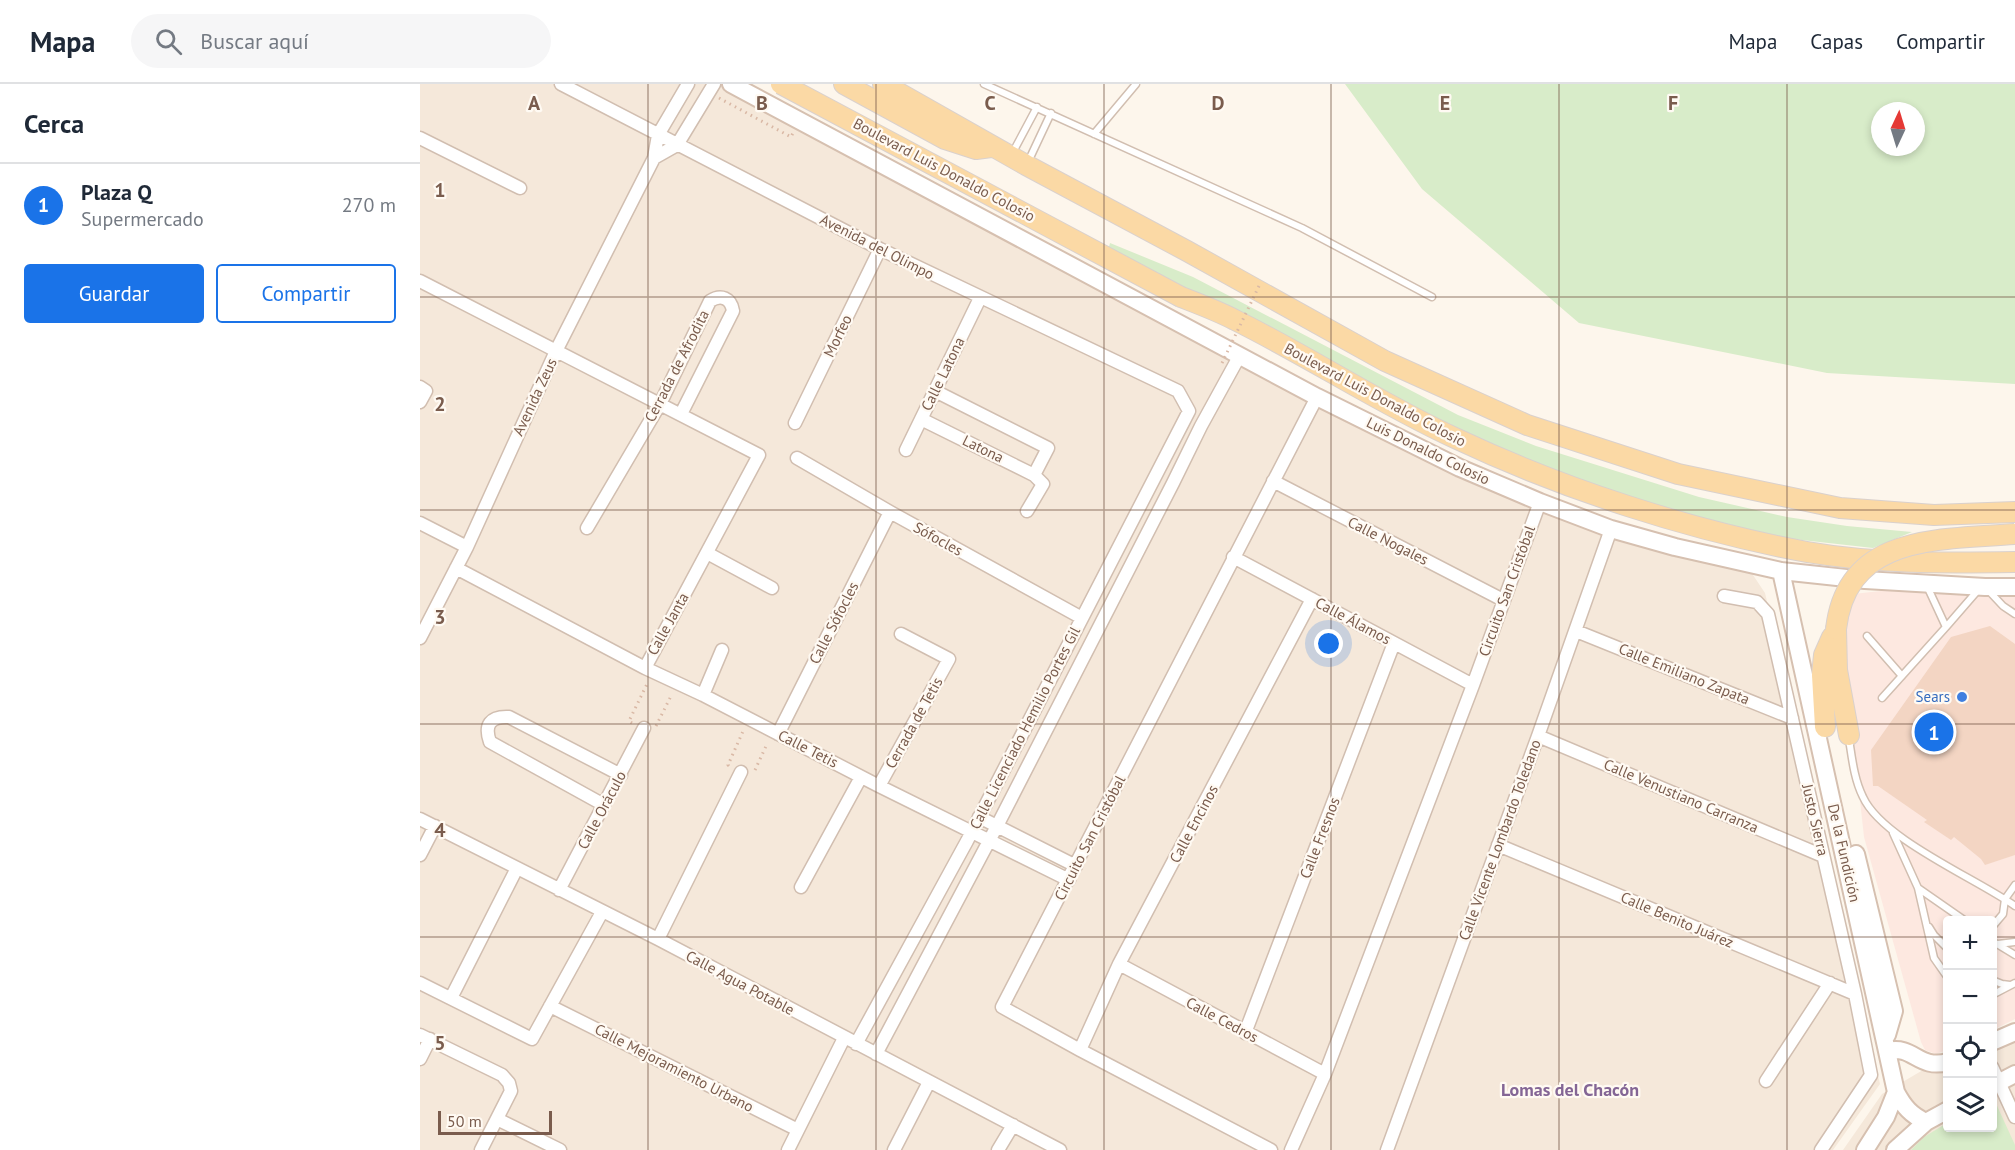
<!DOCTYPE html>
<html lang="es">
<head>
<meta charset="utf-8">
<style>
  body { margin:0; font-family:"PT Sans",sans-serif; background:#f6f6f7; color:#1f2937 }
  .controls { position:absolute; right:18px; bottom:18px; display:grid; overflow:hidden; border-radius:6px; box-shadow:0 3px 9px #0003 }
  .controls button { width:54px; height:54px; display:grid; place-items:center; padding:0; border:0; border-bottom:2px solid #e0e1e3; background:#fff; color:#1f2937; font:30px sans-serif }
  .compass { position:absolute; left:1451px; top:18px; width:54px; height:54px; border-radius:50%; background:#fff; box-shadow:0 3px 9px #0003; rotate:4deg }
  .scale { position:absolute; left:18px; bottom:15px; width:114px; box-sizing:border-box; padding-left:6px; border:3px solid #7a5c4d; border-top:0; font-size:16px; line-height:21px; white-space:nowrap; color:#7a5c4d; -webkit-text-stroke:4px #fffaf3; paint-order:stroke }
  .you { position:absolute; left:909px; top:560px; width:21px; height:21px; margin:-15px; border:4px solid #fff; border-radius:50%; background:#1a73e8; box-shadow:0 0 0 9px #1a73e833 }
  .badge { display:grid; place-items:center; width:39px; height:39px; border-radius:50%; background:#1a73e8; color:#fff; font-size:20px; font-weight:700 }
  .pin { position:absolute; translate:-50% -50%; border:3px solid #fff; box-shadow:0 2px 6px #0006 }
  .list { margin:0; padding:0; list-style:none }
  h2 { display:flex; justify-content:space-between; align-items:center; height:78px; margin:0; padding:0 24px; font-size:26px }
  h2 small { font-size:20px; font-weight:400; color:#747a83 }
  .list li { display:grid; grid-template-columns:39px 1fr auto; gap:18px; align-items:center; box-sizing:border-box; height:84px; padding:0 24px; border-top:2px solid #e0e1e3 }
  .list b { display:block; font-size:22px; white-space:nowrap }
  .list p { margin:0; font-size:20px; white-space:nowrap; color:#747a83 }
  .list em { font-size:20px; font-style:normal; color:#747a83 }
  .actions { display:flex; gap:12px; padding:18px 24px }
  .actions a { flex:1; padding:14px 0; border:2px solid #1a73e8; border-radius:6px; text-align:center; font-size:21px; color:#1a73e8 }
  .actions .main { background:#1a73e8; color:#fff }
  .icon { flex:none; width:33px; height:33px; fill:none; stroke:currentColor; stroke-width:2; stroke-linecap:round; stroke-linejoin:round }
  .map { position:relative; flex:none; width:1595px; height:1066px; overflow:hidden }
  header { display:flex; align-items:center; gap:36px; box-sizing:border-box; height:84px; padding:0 30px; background:#fff; border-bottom:2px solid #e0e1e3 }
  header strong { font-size:28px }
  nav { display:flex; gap:33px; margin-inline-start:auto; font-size:21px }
  .search { width:420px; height:54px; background:#f6f6f7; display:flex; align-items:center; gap:15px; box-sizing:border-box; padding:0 21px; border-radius:33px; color:#747a83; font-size:22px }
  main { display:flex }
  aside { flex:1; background:#fff }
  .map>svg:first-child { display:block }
  .residential { fill:#f5e8da }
  .commercial { fill:#fde8e0 }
  .green { fill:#d8ecc9; fill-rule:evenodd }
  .building { fill:#f3d5c3 }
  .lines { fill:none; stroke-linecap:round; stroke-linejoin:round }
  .lane-casing { stroke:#d1beb0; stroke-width:9 }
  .street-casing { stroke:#d1beb0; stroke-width:15 }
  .secondary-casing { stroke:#d6c0b0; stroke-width:20 }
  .primary-casing { stroke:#dad1cd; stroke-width:22 }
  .path { stroke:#d9b8a5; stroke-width:3; stroke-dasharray:1.5 4.5; stroke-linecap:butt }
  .lane { stroke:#fff; stroke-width:6 }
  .street { stroke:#fff; stroke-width:12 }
  .secondary { stroke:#fff; stroke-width:16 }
  .primary { stroke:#fbd9a5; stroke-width:20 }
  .primary-bridge-casing { stroke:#dad1cd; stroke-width:22; stroke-linecap:butt }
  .path-bridge { stroke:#d9b8a5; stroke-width:3; stroke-dasharray:1.5 4.5; stroke-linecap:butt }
  .primary-bridge { stroke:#fbd9a5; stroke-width:20 }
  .grid { fill:none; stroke:#7a5c4d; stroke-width:1.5; stroke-opacity:0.55 }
  .shop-dot { fill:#3f7fe0; stroke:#fffaf3; stroke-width:2 }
  .labels { text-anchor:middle; stroke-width:4.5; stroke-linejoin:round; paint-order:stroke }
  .street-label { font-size:15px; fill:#7a5c4d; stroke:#fffaf3 }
  .shop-label { font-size:15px; fill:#366cbe; stroke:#fffaf3; text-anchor:end }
  .quarter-label { font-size:18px; font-weight:bold; fill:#846695; stroke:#fffaf3 }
  .grid-label { font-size:20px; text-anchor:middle; font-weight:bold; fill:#7a5c4d; stroke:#fffaf3; stroke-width:4.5; stroke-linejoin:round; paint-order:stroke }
</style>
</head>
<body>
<header>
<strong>Mapa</strong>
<div class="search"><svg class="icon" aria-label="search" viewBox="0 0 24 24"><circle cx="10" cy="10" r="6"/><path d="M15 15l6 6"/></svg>Buscar aquí</div>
<nav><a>Mapa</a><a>Capas</a><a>Compartir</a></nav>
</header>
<main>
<aside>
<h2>Cerca<small></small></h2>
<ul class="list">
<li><span class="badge">1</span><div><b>Plaza Q</b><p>Supermercado</p></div><em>270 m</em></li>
</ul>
<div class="actions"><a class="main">Guardar</a><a>Compartir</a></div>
</aside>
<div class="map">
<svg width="1595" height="1066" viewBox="0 0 1595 1066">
  <rect width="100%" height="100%" fill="#fdf6ec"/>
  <path class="residential" d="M0,0H317L795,248L809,277L779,333L810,277L819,276L1087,411L1331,488L1345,509L1460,1000L1413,1066H0Z
    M1595,941V1066H1423L1462,1010L1527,972L1528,1044H1572L1573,951Z"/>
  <path class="commercial" d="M1470,506L1559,511L1595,509V935L1573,946L1572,836H1528L1527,966L1516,970L1505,966L1501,958L1444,753L1421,542L1433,510Z"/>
  <path class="green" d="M925,0H1595V300L1407,289L1159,239L1002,105ZM1460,27H1496V63H1460Z
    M690,159L773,193L1038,331L1116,362L1279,413L1367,433L1427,442L1492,448L1453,464L1373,455L1273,433L1181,407L1032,345L765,206L689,163Z
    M1573,1013L1595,1061V1066H1491L1504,1053L1527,1039L1528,1044H1572Z"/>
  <path class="building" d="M1570,542L1595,560V771L1565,781L1561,775L1534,753L1531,756L1504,738L1507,736L1458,702H1453L1451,666L1531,553Z"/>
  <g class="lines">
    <g class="lane-casing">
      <path id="lane" d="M564,0L882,144L1012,213
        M674,50L716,0
        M592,70L617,23
        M608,78L631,29
        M1568,506L1583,522L1595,530
        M1526,543L1559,505
        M1447,552L1482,592
        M1462,614L1526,543L1507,502
        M1429,655C1432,674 1434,695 1443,713C1462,755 1555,794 1595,822
        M1473,749L1498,804L1514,874L1528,894
        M1498,804L1544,836
        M1509,843L1514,851L1528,865
        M1572,843L1583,830L1585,815L1595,801
        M1572,857L1595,871
        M1578,860L1595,858
        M1572,896L1582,900L1590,901
        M1572,911L1595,899"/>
    </g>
    <g class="street-casing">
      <path id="street" d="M141,0L460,165L758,307L769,327L547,757L436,960
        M0,54L100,104
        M234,74L257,61L294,0
        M0,197L339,371L225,584
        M0,303L6,307L0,318
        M515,307L628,364L614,391
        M501,335L614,391L623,400L607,427
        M375,339L460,165
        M486,366L560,214
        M377,374L470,428L662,534
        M853,397L1083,516
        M0,439L47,463
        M167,444L240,320L290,217C301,210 311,214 313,227L261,330
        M287,469L352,504
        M813,473L1053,601
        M36,484L225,584L283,611L459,702L649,796
        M1304,512L1337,518L1348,530L1435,910L1451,991L1401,1066
        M1156,547L1372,634
        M0,554L47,463L136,267L234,74L238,51L268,0
        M283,611L302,566
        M358,650L470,428
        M1118,652L1403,772
        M459,702L529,575L481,550
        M184,721L70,658C64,641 70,632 89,633L201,691
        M559,733L656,782
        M0,735L238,855L640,1066
        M1078,761L1435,910
        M0,771L15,742
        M381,803L441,693
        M139,806L224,644
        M238,855L321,688
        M699,880L905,990
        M0,899L112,955L182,828
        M31,914L97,784
        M130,922L378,1046
        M825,949L974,559
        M0,951L82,991L89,999L91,1007L61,1066
        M660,966L699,880L892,515
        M456,970L577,742L753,399L781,342L820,271
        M0,975L10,955
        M1572,983L1595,1033
        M1346,997L1410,899
        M77,1035L140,1066
        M368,1066L424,954
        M474,1066L509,998
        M578,1066L593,1041
        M851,1066L660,966L582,923L897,313
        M871,1066L905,990L1053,601L1120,418
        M967,1066L1118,652L1191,445"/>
    </g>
    <g class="secondary-casing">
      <path id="secondary" d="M311,0L897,313L1040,384L1120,418L1191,445L1255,463L1361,487L1445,496L1565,503H1595
        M1361,487L1476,1008C1484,1023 1491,1031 1506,1038
        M1436,770L1474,927L1467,951
        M1572,958L1595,948
        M1468,967C1494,961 1498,986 1528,978
        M1572,1002L1595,990
        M1445,1066L1466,1033L1476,1008
        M1475,1066L1506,1038L1528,1026"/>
    </g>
    <g class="primary-casing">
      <path id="primary" d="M424,0L525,55L556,65L571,63
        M463,0L606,81L767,167L965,277L1107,341L1258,390L1420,424L1514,431L1595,428
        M761,213C779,220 798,227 815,236C890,273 959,319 1035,354C1143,405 1269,446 1387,468C1456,480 1526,479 1595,478
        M1416,545L1417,586L1429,651
        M1405,643L1402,591L1404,571L1412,553"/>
    </g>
    <path class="path" d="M299,14L371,53L373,49
      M212,639L209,637L227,600
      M236,642L252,610
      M309,682L308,681L324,645
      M335,686L347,660"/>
    <use href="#lane" class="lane"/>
    <use href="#street" class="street"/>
    <use href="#secondary" class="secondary"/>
    <use href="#primary" class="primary"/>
    <g class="primary-bridge-casing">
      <path id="primary-bridge" d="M361,0L761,213
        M1416,545C1427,449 1521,456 1595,450"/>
    </g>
    <path class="path-bridge" d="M802,279L839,202"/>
    <use href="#primary-bridge" class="primary-bridge"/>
  </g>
  <path class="grid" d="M228,0V1066M456,0V1066M684,0V1066M911,0V1066M1139,0V1066M1367,0V1066M0,213H1595M0,426H1595M0,640H1595M0,853H1528M1572,853H1595"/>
  <circle class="shop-dot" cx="1542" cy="613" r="6"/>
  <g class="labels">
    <g class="street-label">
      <text transform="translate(524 86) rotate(28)" y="5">Boulevard Luis Donaldo Colosio</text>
      <text transform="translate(457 163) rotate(27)" y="5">Avenida del Olimpo</text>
      <text transform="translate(418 252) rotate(-64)" y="5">Morfeo</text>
      <text transform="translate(257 282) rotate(-63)" y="5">Cerrada de Afrodita</text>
      <text transform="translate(523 290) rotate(-64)" y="5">Calle Latona</text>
      <text transform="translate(955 311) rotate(28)" y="5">Boulevard Luis Donaldo Colosio</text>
      <text transform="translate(115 313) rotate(-65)" y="5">Avenida Zeus</text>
      <text transform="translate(563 365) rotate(26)" y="5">Latona</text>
      <text transform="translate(1008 367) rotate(26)" y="5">Luis Donaldo Colosio</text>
      <text transform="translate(518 455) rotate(29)" y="5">Sófocles</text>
      <text transform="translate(968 457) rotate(27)" y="5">Calle Nogales</text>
      <text transform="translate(1087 507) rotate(-70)" y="5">Circuito San Cristóbal</text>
      <text transform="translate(933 537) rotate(28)" y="5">Calle Álamos</text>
      <text transform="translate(414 539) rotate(-63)" y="5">Calle Sófocles</text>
      <text transform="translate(248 540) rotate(-61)" y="5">Calle Janta</text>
      <text transform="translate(1264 590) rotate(22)" y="5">Calle Emiliano Zapata</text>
      <text transform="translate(494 639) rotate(-61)" y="5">Cerrada de Tetis</text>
      <text transform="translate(605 644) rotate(-63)" y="5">Calle Licenciado Hemilio Portes Gil</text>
      <text transform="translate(388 665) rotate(27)" y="5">Calle Tetis</text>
      <text transform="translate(1261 712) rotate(23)" y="5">Calle Venustiano Carranza</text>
      <text transform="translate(182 726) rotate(-62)" y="5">Calle Oráculo</text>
      <text transform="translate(1395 736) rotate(77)" y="5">Justo Sierra</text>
      <text transform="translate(774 740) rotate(-62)" y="5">Calle Encinos</text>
      <text transform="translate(670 754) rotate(-63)" y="5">Circuito San Cristóbal</text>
      <text transform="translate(900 754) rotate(-69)" y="5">Calle Fresnos</text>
      <text transform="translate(1080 756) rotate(-70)" y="5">Calle Vicente Lombardo Toledano</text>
      <text transform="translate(1424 769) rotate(77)" y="5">De la Fundición</text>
      <text transform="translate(1257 836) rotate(23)" y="5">Calle Benito Juárez</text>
      <text transform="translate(320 899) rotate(28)" y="5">Calle Agua Potable</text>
      <text transform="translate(802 936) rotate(28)" y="5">Calle Cedros</text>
      <text transform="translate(254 984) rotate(27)" y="5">Calle Mejoramiento Urbano</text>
    </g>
    <g class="shop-label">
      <text x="1530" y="618">Sears</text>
    </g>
    <g class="quarter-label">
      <text x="1150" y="1012">Lomas del Chacón</text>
    </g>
  </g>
  <g class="grid-label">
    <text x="114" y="26">A</text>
    <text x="342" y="26">B</text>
    <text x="570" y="26">C</text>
    <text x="798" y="26">D</text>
    <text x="1025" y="26">E</text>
    <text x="1253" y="26">F</text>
    <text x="20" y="113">1</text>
    <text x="20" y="327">2</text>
    <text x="20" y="540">3</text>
    <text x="20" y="753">4</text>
    <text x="20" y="966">5</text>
  </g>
</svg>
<div class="controls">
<button>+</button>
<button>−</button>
<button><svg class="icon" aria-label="locate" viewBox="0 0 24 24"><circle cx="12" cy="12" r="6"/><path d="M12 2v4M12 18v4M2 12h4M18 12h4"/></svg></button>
<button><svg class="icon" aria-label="layers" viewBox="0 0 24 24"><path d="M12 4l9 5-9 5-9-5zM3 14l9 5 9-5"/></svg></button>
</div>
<svg class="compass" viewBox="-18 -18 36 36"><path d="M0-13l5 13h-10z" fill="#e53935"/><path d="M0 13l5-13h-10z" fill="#747a83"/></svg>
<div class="scale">50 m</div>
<div class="you"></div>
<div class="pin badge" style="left:1514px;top:648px">1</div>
</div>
</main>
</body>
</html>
